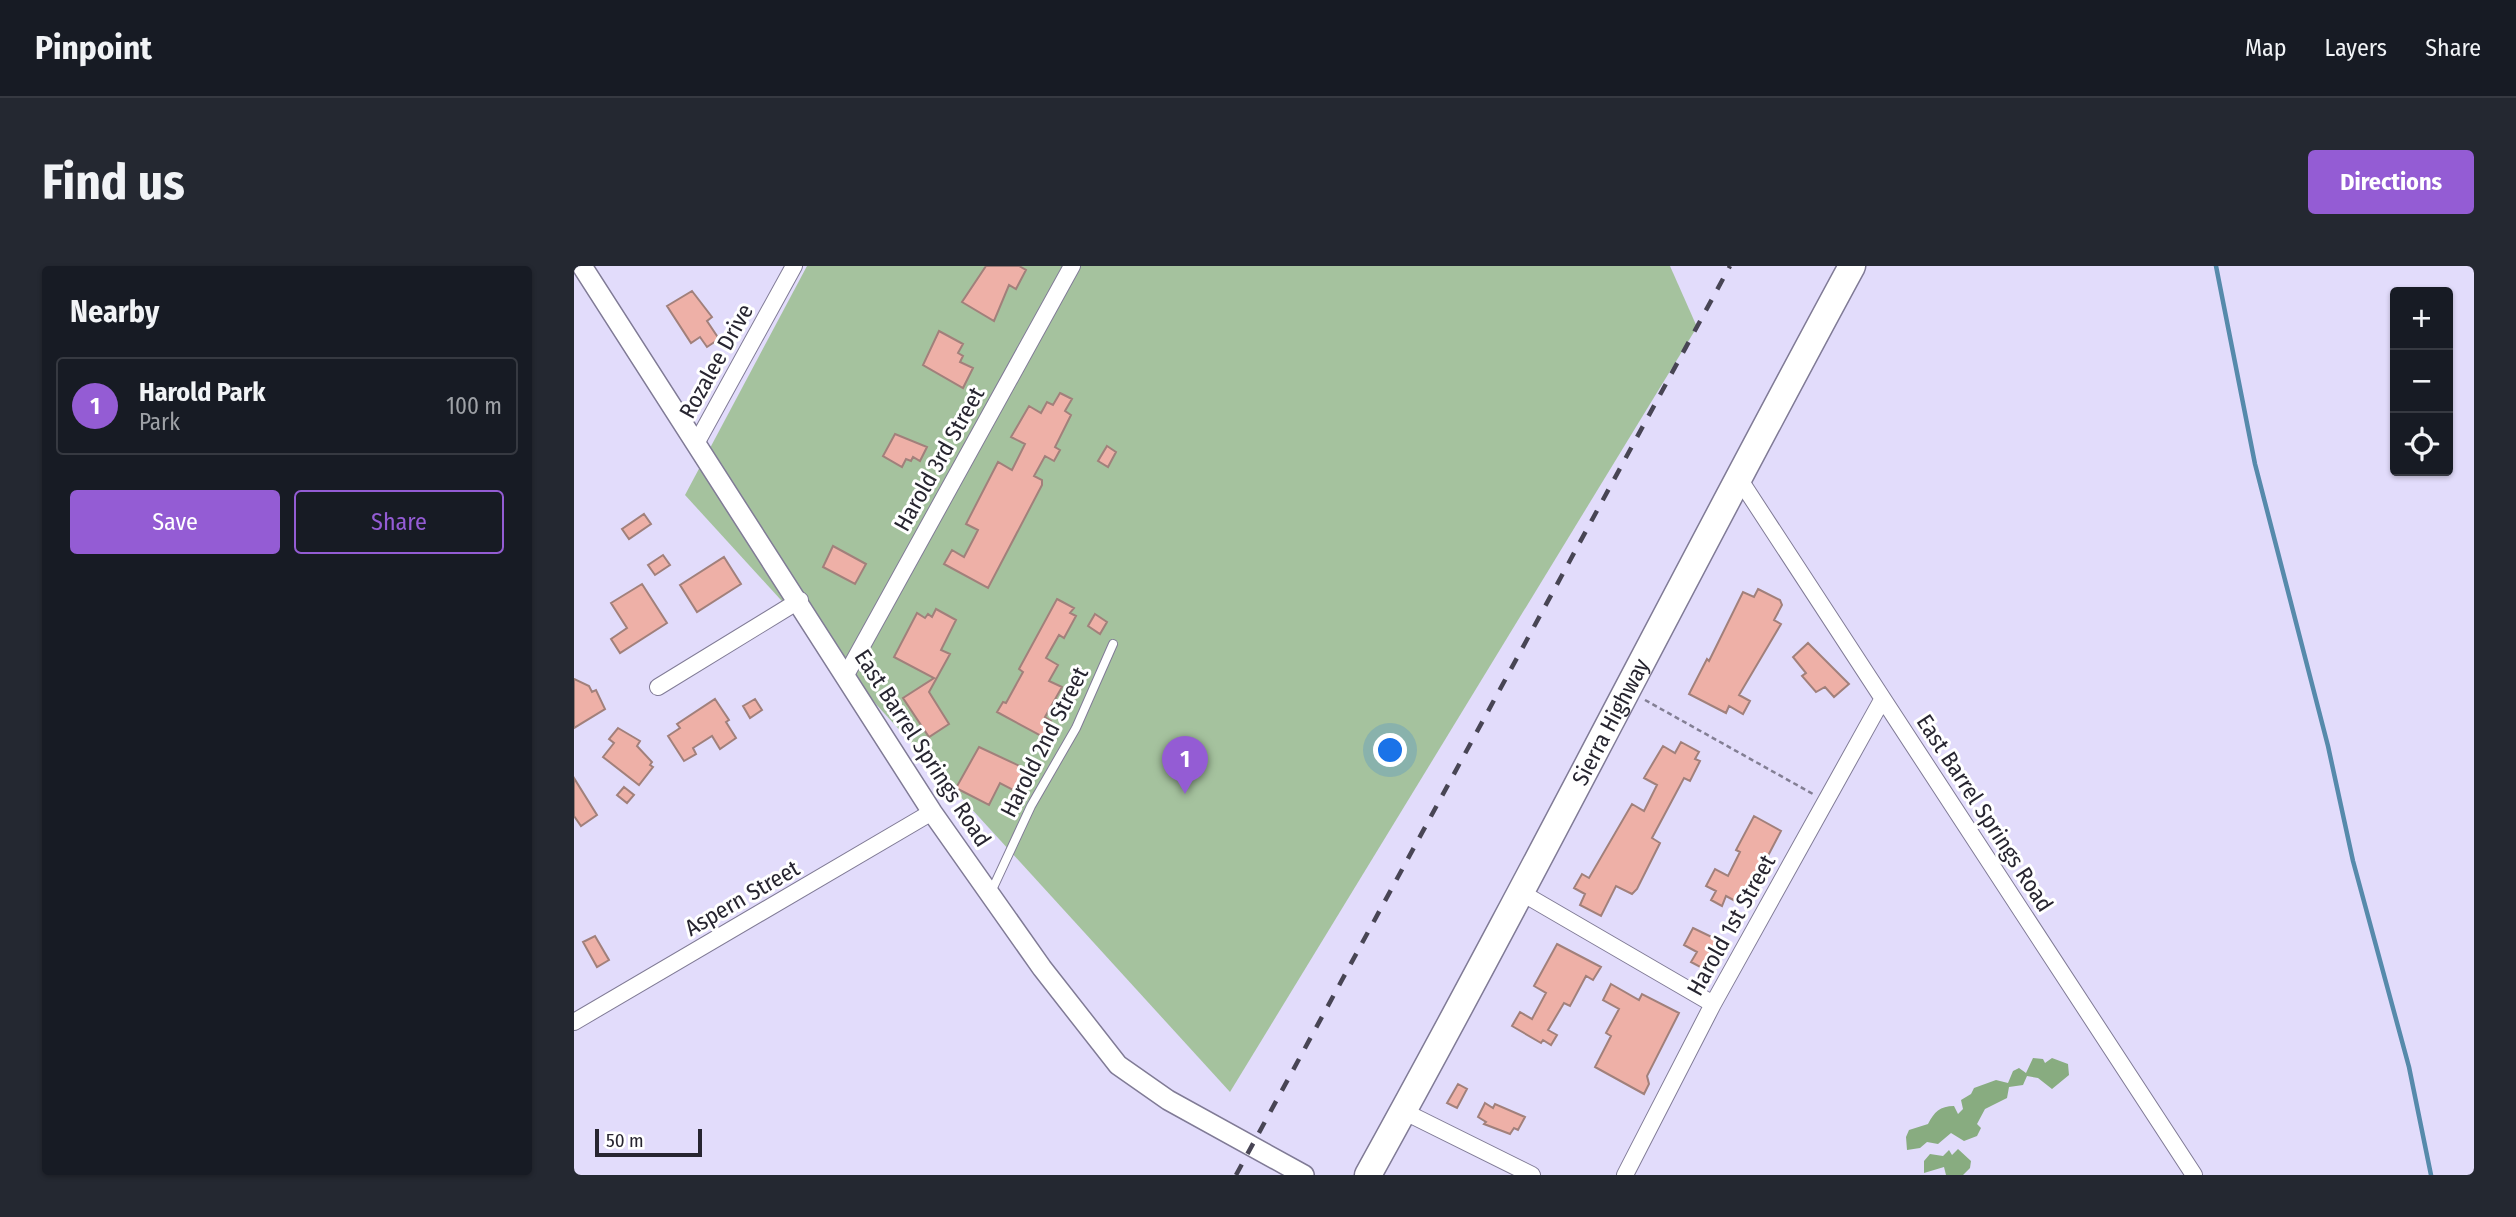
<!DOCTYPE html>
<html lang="en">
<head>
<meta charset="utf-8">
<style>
  body { margin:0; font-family:"Fira Sans Condensed",sans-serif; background:#242831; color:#f1f3f6 }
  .controls { position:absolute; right:21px; top:21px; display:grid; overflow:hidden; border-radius:7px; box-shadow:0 2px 5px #0004 }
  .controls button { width:63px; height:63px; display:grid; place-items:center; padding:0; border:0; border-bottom:2px solid #363941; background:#171b24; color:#f1f3f6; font:35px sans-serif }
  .scale { position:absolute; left:21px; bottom:18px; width:107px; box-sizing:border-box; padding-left:7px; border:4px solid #272530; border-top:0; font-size:19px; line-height:24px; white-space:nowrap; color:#272530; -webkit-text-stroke:5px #fff; paint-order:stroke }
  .you { position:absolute; left:817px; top:485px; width:24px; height:24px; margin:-18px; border:5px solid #fff; border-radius:50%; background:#1a73e8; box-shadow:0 0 0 10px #1a73e833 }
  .badge { display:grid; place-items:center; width:46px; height:46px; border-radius:50%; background:#945cd4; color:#fff; font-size:23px; font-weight:700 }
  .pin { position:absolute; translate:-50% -58px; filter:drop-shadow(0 2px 4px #0008) }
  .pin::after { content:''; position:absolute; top:37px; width:24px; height:21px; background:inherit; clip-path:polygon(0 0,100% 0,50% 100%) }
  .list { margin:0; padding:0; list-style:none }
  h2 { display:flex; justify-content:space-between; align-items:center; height:91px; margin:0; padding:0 28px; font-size:30px }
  h2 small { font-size:23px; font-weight:400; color:#9ea1a6 }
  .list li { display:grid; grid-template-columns:46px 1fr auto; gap:21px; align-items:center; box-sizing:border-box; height:98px; margin:0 14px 14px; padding:0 14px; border:2px solid #363941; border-radius:7px }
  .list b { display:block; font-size:26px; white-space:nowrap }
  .list p { margin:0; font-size:23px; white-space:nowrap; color:#9ea1a6 }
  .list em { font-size:23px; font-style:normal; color:#9ea1a6 }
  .actions { display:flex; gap:14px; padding:21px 28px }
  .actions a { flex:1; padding:16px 0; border:2px solid #945cd4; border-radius:7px; text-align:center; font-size:24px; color:#945cd4 }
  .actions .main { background:#945cd4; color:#fff }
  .icon { flex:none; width:38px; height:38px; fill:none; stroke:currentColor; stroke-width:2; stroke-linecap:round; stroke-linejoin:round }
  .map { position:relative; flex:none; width:1900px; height:909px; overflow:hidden; border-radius:7px }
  header { display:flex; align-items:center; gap:42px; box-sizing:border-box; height:98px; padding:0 35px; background:#171b24; border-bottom:2px solid #363941 }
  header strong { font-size:33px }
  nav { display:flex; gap:38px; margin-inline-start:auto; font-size:24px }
  .intro { display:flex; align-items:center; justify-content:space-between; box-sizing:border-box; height:168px; padding:0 42px }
  h1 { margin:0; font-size:49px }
  .button { padding:18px 32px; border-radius:7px; background:#945cd4; color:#fff; font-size:24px; font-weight:700 }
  main { display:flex; gap:42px; padding:0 42px }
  aside { flex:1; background:#171b24; border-radius:7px; box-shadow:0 2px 5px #0004 }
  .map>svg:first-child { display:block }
  .green { fill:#a5c29e }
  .forest { fill:#88ac80 }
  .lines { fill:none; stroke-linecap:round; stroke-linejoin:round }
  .stream { stroke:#568aab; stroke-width:4.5 }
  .building { fill:#eeb0a7; stroke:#a1807b; stroke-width:2 }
  .service-casing { stroke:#807b96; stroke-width:10 }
  .minor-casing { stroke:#807b96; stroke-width:18 }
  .tertiary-casing { stroke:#807b96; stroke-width:22 }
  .trunk-casing { stroke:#807b96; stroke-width:29 }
  .path { stroke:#837f94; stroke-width:2.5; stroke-dasharray:5 3.5; stroke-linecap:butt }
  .service { stroke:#fff; stroke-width:8 }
  .minor { stroke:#fff; stroke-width:16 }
  .tertiary { stroke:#fff; stroke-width:19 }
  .trunk { stroke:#fff; stroke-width:26 }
  .rail { stroke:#484554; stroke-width:4.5; stroke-dasharray:12 12; stroke-linecap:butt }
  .labels { text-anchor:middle; stroke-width:6; stroke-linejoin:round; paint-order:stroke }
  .street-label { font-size:23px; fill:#272530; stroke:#fff }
</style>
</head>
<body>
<header>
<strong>Pinpoint</strong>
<nav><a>Map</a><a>Layers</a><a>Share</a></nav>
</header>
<div class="intro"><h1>Find us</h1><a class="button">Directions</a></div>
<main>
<aside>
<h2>Nearby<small></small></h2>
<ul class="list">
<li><span class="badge">1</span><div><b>Harold Park</b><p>Park</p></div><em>100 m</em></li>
</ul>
<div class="actions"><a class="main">Save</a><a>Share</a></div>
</aside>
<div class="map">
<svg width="1900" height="909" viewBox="0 0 1900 909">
  <rect width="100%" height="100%" fill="#e2dcfb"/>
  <path class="green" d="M233,0H1096L1123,61L656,826L111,229Z"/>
  <path class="forest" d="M1459,792L1469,793L1471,797L1478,792L1494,798L1495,809L1478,823L1464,812L1453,810L1449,819L1435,821L1433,832L1411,843L1403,858L1407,862L1403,870L1390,875L1377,867L1364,878L1353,876L1346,882L1333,884L1332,871L1335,864L1354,858C1360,846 1366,840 1380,840L1384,848L1389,843L1387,834L1397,828L1400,822L1422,814L1434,817L1439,805L1445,802L1452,807Z
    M1384,883L1397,895L1396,902L1389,909H1372L1370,901L1350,907V895L1356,888L1369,890L1375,884L1378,889Z"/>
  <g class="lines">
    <path class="stream" d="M1642,0L1681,198L1754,480L1779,595L1835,801L1857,909"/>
  </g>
  <path class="building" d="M412,0H445L452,4L442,23L435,19L420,55L388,36Z
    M118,25L138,51L133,55L145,73L133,81L126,71L117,77L93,40Z
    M365,65L389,78L384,87L389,90L386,96L399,102L389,122L349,99Z
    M486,127L498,133L491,145L497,149L481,181L486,184L480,195L471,190L460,210L468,214V219L414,322L370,298L378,284L390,291L401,270L404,264L392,258L424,196L438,204L451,178L437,171L455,140L467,147L473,136L479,139Z
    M321,168L353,181L346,195L339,191L337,195L332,193L328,201L309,190Z
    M533,180L542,186L534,201L524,195Z
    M70,248L77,258L55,273L48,263Z
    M259,280L292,298L281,318L249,301Z
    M89,289L96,299L81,309L74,299Z
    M150,291L167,318L123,346L106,319Z
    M68,318L93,357L46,387L37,373L53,362L37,337Z
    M1184,323L1206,334L1208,339L1200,354L1207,358L1165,429L1176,435L1169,448L1155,440L1152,447L1115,428L1133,393L1135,395L1169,326L1180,331Z
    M483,333L500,342L496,347L502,350L490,372L485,369L472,392L484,399L475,415L488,421L471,451L477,455L469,471L423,446L429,436L432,437L449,406L445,403Z
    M362,343L382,354L367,384L376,388L355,426L375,458L355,471L329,432L360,412L320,391L343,347L351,352L354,348L358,351Z
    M521,348L533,356L526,368L514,360Z
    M1234,377L1275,418L1260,431L1251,421L1242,426L1228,410L1232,407L1219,391Z
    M0,413L15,420L18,426L22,424L31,443L0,462Z
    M141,433L155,454L152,456L162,472L146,483L138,470L119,482L122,488L110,495L94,470L106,462L103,458Z
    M181,433L188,444L176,452L169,440Z
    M44,462L66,475L63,480L78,496L76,499L79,501L65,519L29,491L40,477L35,473Z
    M1107,476L1125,486L1121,493L1126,495L1116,515L1110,512L1078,572L1086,577L1063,623L1058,628L1042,620L1027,650L1006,639L1011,628L1000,622L1008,608L1015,612L1058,538L1070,545L1083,519L1070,512L1089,480L1101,487Z
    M405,481L452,503L439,524L426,517L415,539L382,522Z
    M0,512L23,549L7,560L0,550Z
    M50,521L60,529L53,537L43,529Z
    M1180,550L1207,565L1187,603L1184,602L1167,638L1152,630L1148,640L1137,634L1142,625L1132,620L1141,603L1154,610L1166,586L1162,584Z
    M1119,662L1146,675L1130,703L1117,696L1123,686L1110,679Z
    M21,670L35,694L23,701L9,676Z
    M983,678L1027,701L1019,714L1012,710L996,740L990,737L974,764L983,769L977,779L969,774L967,777L938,760L946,746L958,753L972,727L960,720Z
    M1037,718L1065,734L1068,728L1105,747L1073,810L1075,818L1070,828L1021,801L1037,770L1032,767L1045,743L1029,734Z
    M884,818L893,823L883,842L873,837Z
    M911,837L919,842L921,838L951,851L944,864L940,862L936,868L910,858L912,856L904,851Z"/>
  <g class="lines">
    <g class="service-casing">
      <path id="service" d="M417,626L457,540L502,462L539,378"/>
    </g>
    <g class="minor-casing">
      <path id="minor" d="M123,176L220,0
        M1164,211L1620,909
        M272,409L498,0
        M84,421L226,334
        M948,627L1139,738
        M0,756L358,546
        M829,845L958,909
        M1051,909L1139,738L1308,434"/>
    </g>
    <g class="tertiary-casing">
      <path id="tertiary" d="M8,0L358,546L468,702L544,799L594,834L730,909"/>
    </g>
    <g class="trunk-casing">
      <g id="trunk">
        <path id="s1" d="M794,909C960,609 1114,302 1278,0"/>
      </g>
    </g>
    <path class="path" d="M1071,434L1239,528"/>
    <use href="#service" class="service"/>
    <use href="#minor" class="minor"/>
    <use href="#tertiary" class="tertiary"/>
    <use href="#trunk" class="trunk"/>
    <path class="rail" d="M662,909L1156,0"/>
  </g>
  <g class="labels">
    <g class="street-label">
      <text transform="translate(142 95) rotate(-61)" y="8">Rozalee Drive</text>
      <text transform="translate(365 193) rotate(-61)" y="8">Harold 3rd Street</text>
      <text dy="8" stroke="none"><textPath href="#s1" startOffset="514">Sierra Highway</textPath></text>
      <text transform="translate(470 476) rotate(-63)" y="8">Harold 2nd Street</text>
      <text transform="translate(349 482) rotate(57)" y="8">East Barrel Springs Road</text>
      <text transform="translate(1411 547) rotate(57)" y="8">East Barrel Springs Road</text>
      <text transform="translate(168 632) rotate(-30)" y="8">Aspern Street</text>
      <text transform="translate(1157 659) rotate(-61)" y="8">Harold 1st Street</text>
    </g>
  </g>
</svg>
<div class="controls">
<button>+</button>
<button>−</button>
<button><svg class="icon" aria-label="locate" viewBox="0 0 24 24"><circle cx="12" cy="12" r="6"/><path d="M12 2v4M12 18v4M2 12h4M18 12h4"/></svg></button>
</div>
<div class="scale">50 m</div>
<div class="you"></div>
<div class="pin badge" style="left:611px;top:528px">1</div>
</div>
</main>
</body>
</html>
